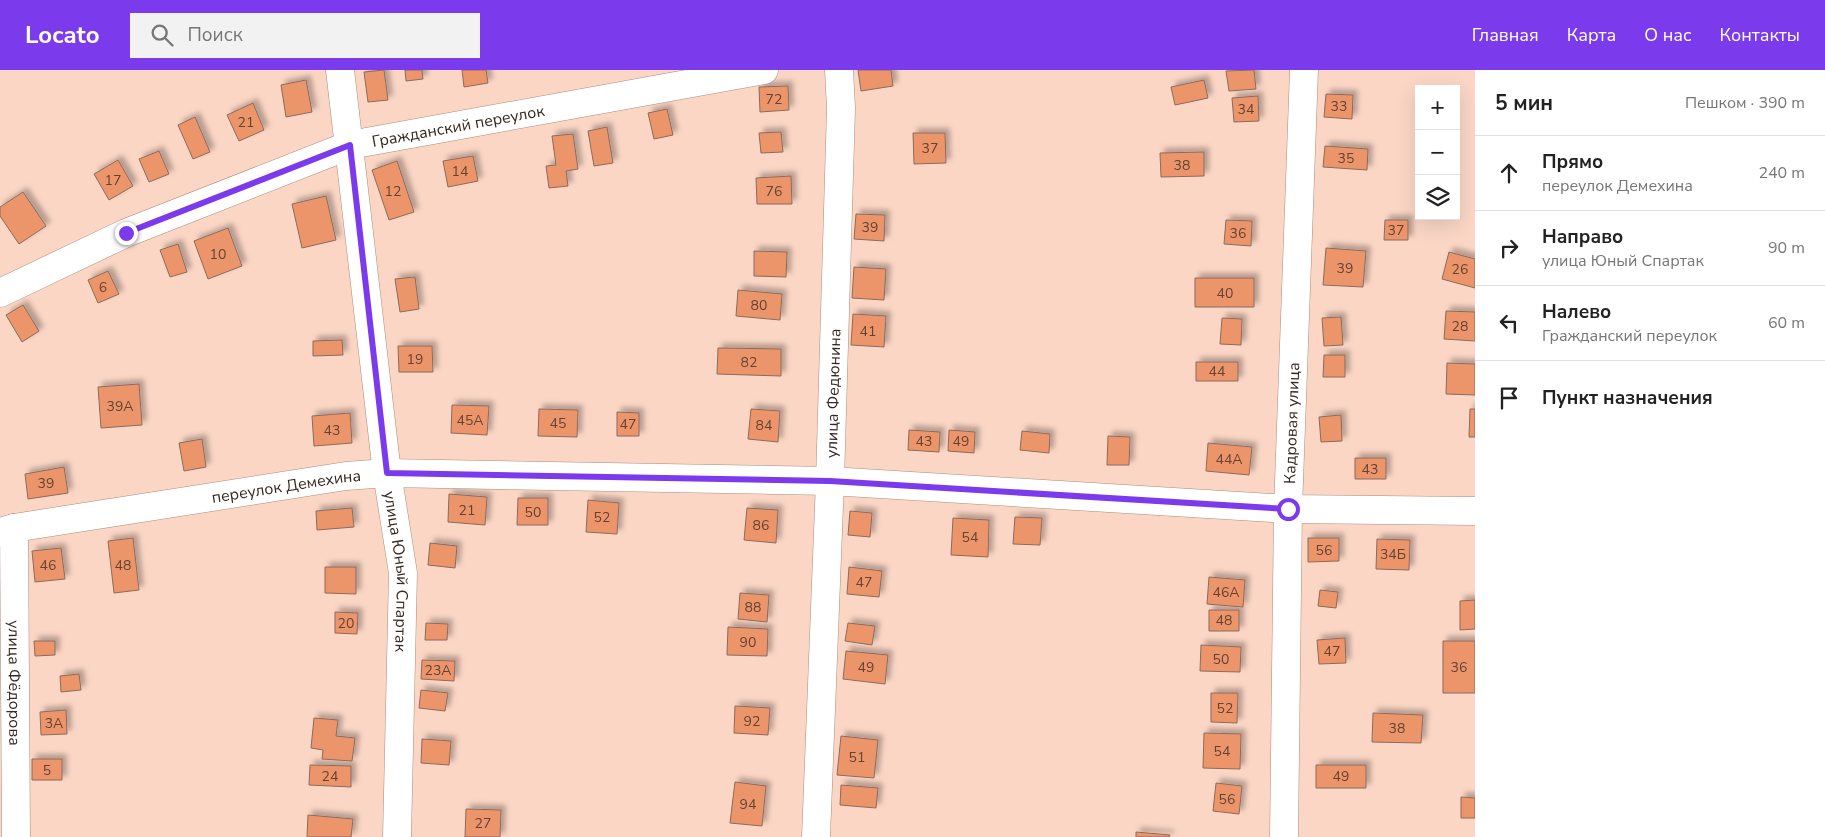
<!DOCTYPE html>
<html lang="ru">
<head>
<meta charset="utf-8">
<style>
  body { margin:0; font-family:"Nunito Sans",sans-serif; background:#f2f2f2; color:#222 }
  .controls { position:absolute; right:15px; top:15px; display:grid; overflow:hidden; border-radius:0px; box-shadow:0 5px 20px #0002 }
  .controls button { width:45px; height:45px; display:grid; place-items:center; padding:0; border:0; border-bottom:1px solid #e0e0e0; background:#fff; color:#222; font:25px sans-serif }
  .stop { position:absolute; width:15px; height:15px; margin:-11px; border:4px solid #7c3aed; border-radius:50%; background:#fff }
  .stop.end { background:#7c3aed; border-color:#fff; box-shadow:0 1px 5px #0008 }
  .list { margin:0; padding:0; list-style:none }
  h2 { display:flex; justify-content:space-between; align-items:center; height:65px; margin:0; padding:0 20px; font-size:21px }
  h2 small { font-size:16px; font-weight:400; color:#767676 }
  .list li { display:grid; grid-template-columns:32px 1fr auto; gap:15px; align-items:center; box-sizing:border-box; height:75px; padding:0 20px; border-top:1px solid #e0e0e0 }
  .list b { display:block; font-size:19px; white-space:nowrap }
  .list p { margin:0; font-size:16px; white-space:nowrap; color:#767676 }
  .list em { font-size:16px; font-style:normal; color:#767676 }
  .icon { flex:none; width:28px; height:28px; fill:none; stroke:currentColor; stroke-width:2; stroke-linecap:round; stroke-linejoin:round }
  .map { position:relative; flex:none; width:1475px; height:767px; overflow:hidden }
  header { display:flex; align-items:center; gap:30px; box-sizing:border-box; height:70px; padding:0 25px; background:#7c3aed; color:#fff }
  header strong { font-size:24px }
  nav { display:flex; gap:28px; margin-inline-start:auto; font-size:18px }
  .search { width:350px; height:45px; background:#f2f2f2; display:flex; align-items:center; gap:12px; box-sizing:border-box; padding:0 18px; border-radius:0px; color:#767676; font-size:19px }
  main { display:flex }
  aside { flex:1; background:#fff }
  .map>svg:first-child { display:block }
  .building { fill:#ec956b; stroke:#8b6b5c; filter:url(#shadow) }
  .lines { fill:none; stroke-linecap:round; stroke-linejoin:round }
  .street-casing { stroke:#ad8b7b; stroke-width:29 }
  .street { stroke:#fff; stroke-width:28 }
  .route { stroke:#7c3aed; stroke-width:6 }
  .labels { text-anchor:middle; stroke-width:4.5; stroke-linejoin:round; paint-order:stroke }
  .number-label { font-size:14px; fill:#644334 }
  .street-label { font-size:16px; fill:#362822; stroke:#fbd6c5 }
</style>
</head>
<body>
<header>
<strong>Locato</strong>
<div class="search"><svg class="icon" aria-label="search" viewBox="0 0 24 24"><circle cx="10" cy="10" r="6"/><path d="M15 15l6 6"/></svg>Поиск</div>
<nav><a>Главная</a><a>Карта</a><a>О нас</a><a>Контакты</a></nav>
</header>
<main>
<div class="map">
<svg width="1475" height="767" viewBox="0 0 1475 767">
  <defs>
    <filter id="shadow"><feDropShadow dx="4.5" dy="-4.5" stdDeviation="2.5" flood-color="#0004"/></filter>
  </defs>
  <rect width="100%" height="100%" fill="#fbd6c5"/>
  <path class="building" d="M384,0L388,30L368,32L364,2Z
    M405,0H422L423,9L406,11Z
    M462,0H486L488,13L464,17Z
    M858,0H891L893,16L861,21Z
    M1254,0L1256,19L1229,21L1226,1Z
    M306,10L312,42L286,47L281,15Z
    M1204,10L1208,28L1175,35L1171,17Z
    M788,16L789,40L760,42L759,17Z
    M1326,24L1353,25L1352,49L1324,47Z
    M1258,26L1259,51L1234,52L1232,28Z
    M253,33L264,60L239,71L227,45Z
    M667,39L673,65L654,69L648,43Z
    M195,47L210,82L193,89L178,55Z
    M607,57L613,93L594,96L588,61Z
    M781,62L783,82L761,83L759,63Z
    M913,63H945L946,93L914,94Z
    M573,64L578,99L566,101L568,116L549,118L546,96L556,95L552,66Z
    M1325,76L1368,79L1367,100L1323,97Z
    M159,81L169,104L149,112L139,89Z
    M1204,82V106L1161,107L1160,83Z
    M473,86L478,111L448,117L443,91Z
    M118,90L133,116L109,130L94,104Z
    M397,91L414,142L389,150L372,100Z
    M791,106L792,134H757L756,108Z
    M23,122L46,156L19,174L0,146V137Z
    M326,126L336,170L302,178L292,134Z
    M856,144L885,145L884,171L854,169Z
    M1226,150L1252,151L1251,176L1224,174Z
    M1385,150H1408V170H1384Z
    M228,158L242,196L208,209L194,171Z
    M178,174L187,202L170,207L160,180Z
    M1326,178L1366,181L1363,217L1323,215Z
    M754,181L787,182L786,207L754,206Z
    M1449,182L1475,189V218L1442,209Z
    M854,197L886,199L884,230L852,228Z
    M108,201L119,224L98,233L88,210Z
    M415,207L419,239L400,242L395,209Z
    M1195,208H1254V237H1195Z
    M738,220L782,224L780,250L736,246Z
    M23,235L39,261L22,272L6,245Z
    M1446,241L1475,242V271L1444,269Z
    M853,244L886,246L884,277L851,275Z
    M1341,247L1343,275L1324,276L1322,248Z
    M1222,248L1242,249L1241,275L1220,274Z
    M342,270L343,285L313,286V271Z
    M398,276H432L433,302H399Z
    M718,278L781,279V306L717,304Z
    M1324,285H1345V307H1323Z
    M1196,292H1238V311H1196Z
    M1447,293L1475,294V325L1446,324Z
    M139,314L142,355L101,358L98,317Z
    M452,335L489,336L487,365L451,363Z
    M539,339L578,340L577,367L538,366Z
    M751,339L780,341L778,372L748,369Z
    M1470,339H1475V367H1469Z
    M617,342L639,343V366H617Z
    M350,343L352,373L314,376L312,346Z
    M1341,345L1342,371L1321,372L1319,347Z
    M909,360L940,362L939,382L908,380Z
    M949,360L975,362L974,383L948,381Z
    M1022,361L1050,364L1049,383L1020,380Z
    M1108,366L1130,367L1129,395H1107Z
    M202,369L206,397L184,401L179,373Z
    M1208,373L1252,377L1249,405L1206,401Z
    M1355,388H1386V409H1355Z
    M64,397L68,423L28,429L25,404Z
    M449,424L487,427L485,455L448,452Z
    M518,428H548V455H517Z
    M588,430L619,433L617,464L586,462Z
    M352,438L354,457L317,460L316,441Z
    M747,438L778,440L776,473L744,470Z
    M850,441L872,443L870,467L848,465Z
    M1015,447L1042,448L1040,475L1013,474Z
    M953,448L989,450L988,487L951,485Z
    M133,468L139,520L114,523L108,471Z
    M1308,468H1339V491L1308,492Z
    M1377,469L1410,470L1409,500L1376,499Z
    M430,473L457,476L455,498L428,495Z
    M61,478L65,509L35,512L32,481Z
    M325,497H356V524L325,523Z
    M849,497L882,501L879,527L847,524Z
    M1209,507L1245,510L1243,537L1207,534Z
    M1320,520L1338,522L1336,538L1318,536Z
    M740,523L769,525L767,552L738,549Z
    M1475,530V559L1460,560V531Z
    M1209,540H1239V561H1209Z
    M335,542L358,543L357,564L335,563Z
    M426,553L448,554L447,570H425Z
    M848,553L875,556L872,575L845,571Z
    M728,557L768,559L767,586L727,585Z
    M1345,568L1346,593L1319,594L1317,570Z
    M34,571H55V585L35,586Z
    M1443,571H1475V623H1443Z
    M1201,575L1241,577L1240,602L1200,601Z
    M846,581L888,585L885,614L843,609Z
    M422,590L455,591L454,611L421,609Z
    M79,604L81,620L61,622L60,606Z
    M421,620L448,623L445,641L419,638Z
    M1211,623H1238L1237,653L1211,652Z
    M735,636L770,638L768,665L734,663Z
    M66,640L67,664L41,665L40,642Z
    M1373,643L1423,645L1421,673L1372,672Z
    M314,648L338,650L336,666L355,668L352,691L322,689L323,680L311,678Z
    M1204,663L1241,664L1240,699L1203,698Z
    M841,666L878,670L874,708L837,705Z
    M422,669L451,671L449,695L421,693Z
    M32,689H62V710H32Z
    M310,695L351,696V717L309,715Z
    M1316,695H1366V718H1316Z
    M735,712L766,716L762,756L730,753Z
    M1216,713L1242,716L1239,744L1213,741Z
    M841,715L878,718L876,738L840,735Z
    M1461,727L1475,728V748H1461Z
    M466,739L501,740L500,767H465Z
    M308,745L353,749L351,767H307Z
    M1136,762L1170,765L1169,767H1136Z"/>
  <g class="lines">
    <g class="street-casing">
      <g id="street">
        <path id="s1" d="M340,0L387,403L403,503L397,767"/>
        <path id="s2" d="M0,223L126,163L350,75L764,0"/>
        <path id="s3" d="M14,458L16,767"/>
        <path id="s4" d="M0,462L14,458L346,406L387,403L830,411L1288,439L1475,441"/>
        <path id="s5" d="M816,767L830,411L841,38L839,0"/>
        <path id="s6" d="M1284,767L1288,439L1304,0"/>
      </g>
    </g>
    <use href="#street" class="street"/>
  </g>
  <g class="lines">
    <path class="route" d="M126,163L350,75L387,403L830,411L1288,439"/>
  </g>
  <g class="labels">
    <g class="number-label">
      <text x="774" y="34">72</text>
      <text x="1339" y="41">33</text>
      <text x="1246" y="44">34</text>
      <text x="246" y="57">21</text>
      <text x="930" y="83">37</text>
      <text x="1346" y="93">35</text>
      <text x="1182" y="100">38</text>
      <text x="460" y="106">14</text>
      <text x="113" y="115">17</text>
      <text x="393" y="126">12</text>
      <text x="774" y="126">76</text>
      <text x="870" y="162">39</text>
      <text x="1396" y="165">37</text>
      <text x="1238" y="168">36</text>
      <text x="218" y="189">10</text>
      <text x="1345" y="203">39</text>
      <text x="1460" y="204">26</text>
      <text x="103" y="222">6</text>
      <text x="1225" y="228">40</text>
      <text x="759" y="240">80</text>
      <text x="1460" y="261">28</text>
      <text x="868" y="266">41</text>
      <text x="415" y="294">19</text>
      <text x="749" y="297">82</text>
      <text x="1217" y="306">44</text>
      <text x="120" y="341">39А</text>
      <text x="470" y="355">45А</text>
      <text x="558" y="358">45</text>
      <text x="628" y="359">47</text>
      <text x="764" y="360">84</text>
      <text x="332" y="365">43</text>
      <text x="924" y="376">43</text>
      <text x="961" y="376">49</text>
      <text x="1229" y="394">44А</text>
      <text x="1370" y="404">43</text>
      <text x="46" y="418">39</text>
      <text x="467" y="445">21</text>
      <text x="533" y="447">50</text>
      <text x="602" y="452">52</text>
      <text x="761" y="460">86</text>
      <text x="970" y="472">54</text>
      <text x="1324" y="485">56</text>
      <text x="1393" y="489">34Б</text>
      <text x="48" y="500">46</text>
      <text x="123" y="500">48</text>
      <text x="864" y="517">47</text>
      <text x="1226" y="527">46А</text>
      <text x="753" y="542">88</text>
      <text x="1224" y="555">48</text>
      <text x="346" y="558">20</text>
      <text x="748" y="577">90</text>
      <text x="1332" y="586">47</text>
      <text x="1221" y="594">50</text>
      <text x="866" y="602">49</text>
      <text x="1459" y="602">36</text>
      <text x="438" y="605">23А</text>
      <text x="1225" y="643">52</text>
      <text x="752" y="656">92</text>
      <text x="54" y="658">3А</text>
      <text x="1397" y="663">38</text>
      <text x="1222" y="686">54</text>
      <text x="857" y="692">51</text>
      <text x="47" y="705">5</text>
      <text x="330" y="711">24</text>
      <text x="1341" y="711">49</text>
      <text x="1227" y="734">56</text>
      <text x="748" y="739">94</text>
      <text x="483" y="758">27</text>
    </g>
    <g class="street-label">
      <text dy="6" stroke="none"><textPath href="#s2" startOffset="490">Гражданский переулок</textPath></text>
      <text dy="6" stroke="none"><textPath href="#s5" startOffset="444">улица Федюнина</textPath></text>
      <text dy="6" stroke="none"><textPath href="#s6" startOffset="414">Кадровая улица</textPath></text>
      <text dy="6" stroke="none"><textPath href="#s4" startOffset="290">переулок Демехина</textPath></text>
      <text dy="6" stroke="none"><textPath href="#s1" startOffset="505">улица Юный Спартак</textPath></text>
      <text dy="6" stroke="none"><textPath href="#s3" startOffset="155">улица Фёдорова</textPath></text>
    </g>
  </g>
</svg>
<div class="controls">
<button>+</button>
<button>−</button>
<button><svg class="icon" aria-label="layers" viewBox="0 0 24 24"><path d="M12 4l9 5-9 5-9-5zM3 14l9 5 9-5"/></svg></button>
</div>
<div class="stop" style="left:1288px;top:439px"></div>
<div class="stop end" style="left:126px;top:163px"></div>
</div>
<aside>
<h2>5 мин<small>Пешком · 390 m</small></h2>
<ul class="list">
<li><svg class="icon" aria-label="ahead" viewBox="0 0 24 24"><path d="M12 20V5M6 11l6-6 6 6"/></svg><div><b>Прямо</b><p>переулок Демехина</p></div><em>240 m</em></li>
<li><svg class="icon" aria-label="right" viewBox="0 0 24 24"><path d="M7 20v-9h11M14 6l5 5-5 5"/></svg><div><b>Направо</b><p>улица Юный Спартак</p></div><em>90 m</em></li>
<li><svg class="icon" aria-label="left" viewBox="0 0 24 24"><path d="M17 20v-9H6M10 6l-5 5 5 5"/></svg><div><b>Налево</b><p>Гражданский переулок</p></div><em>60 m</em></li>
<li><svg class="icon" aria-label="arrive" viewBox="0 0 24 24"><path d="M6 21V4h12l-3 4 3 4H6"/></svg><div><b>Пункт назначения</b></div></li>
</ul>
</aside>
</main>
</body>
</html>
